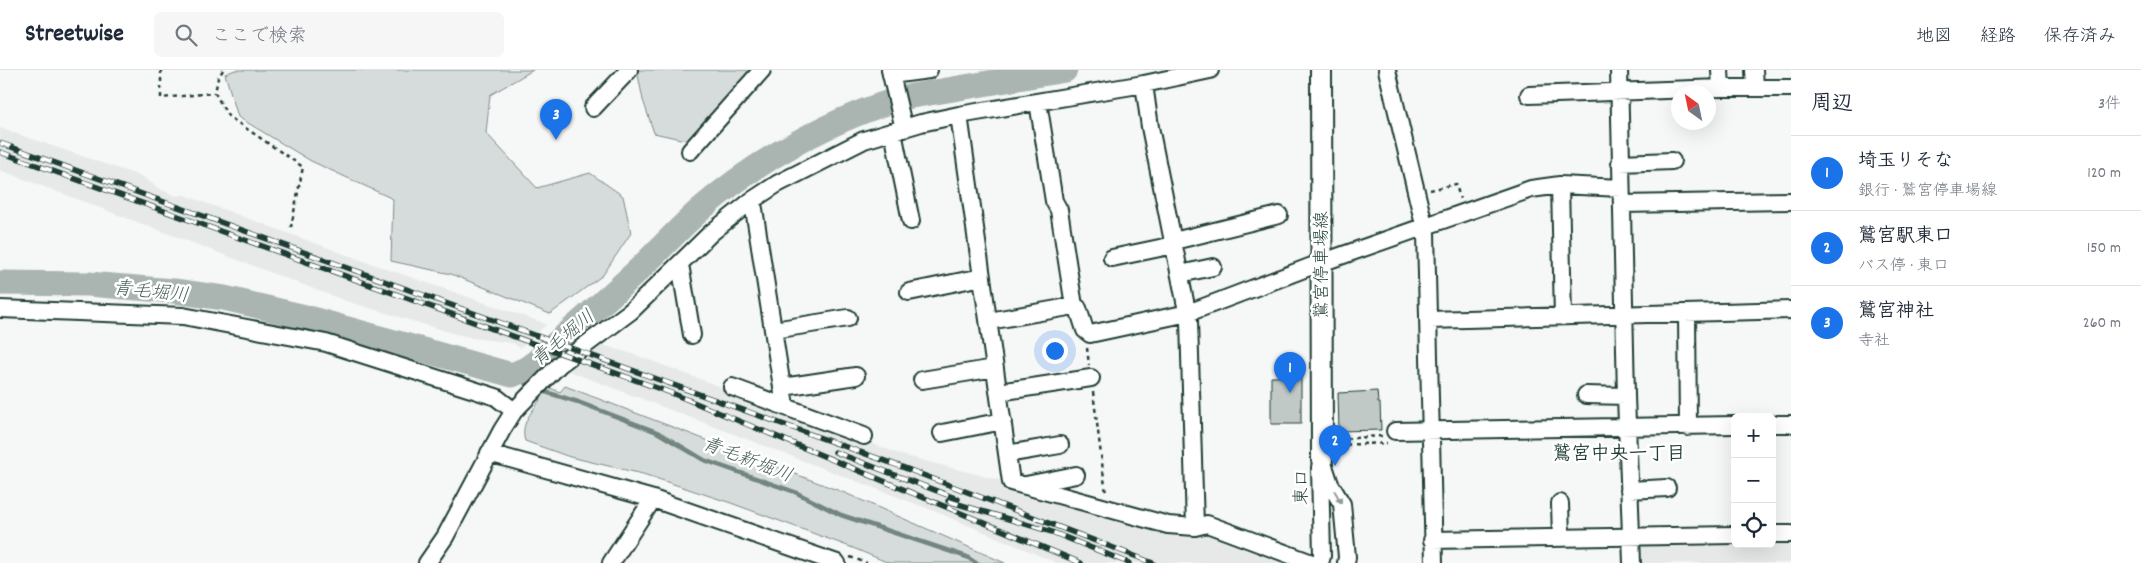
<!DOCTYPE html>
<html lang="ja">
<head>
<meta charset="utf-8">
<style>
  body { margin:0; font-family:Dekko,"Klee One",sans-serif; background:#f6f6f7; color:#1f2937 }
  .controls { position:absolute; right:15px; bottom:15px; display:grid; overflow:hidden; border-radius:8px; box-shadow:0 5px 20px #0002 }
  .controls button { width:45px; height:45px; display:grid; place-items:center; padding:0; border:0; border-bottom:1px solid #e0e1e3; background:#fff; color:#1f2937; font:25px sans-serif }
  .compass { position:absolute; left:1671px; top:15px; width:45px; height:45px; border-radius:50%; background:#fff; box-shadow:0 5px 20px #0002; rotate:327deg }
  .you { position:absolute; left:1054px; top:280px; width:18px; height:18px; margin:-12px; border:4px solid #fff; border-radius:50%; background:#1a73e8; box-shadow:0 0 0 8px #1a73e833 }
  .badge { display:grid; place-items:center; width:32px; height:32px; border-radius:50%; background:#1a73e8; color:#fff; font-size:16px; font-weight:700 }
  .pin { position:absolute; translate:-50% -41px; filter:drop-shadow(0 1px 2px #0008) }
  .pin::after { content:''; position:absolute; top:26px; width:18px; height:15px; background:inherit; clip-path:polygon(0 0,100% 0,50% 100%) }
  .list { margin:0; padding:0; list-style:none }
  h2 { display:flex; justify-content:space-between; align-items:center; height:65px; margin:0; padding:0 20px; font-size:21px }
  h2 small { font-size:16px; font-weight:400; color:#747a83 }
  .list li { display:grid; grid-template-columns:32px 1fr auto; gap:15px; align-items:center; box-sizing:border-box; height:75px; padding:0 20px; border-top:1px solid #e0e1e3 }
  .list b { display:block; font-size:19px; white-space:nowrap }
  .list p { margin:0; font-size:16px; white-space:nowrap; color:#747a83 }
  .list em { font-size:16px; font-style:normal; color:#747a83 }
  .icon { flex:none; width:28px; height:28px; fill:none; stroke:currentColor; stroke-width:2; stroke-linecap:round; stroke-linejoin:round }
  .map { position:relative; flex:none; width:1791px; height:493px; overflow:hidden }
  header { display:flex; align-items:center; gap:30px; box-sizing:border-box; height:70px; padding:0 25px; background:#fff; border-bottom:1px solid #e0e1e3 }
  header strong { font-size:24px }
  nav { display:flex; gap:28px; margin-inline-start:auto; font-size:18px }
  .search { width:350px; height:45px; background:#f6f6f7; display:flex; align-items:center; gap:12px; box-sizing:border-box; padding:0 18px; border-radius:8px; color:#747a83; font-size:19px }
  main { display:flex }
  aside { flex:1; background:#fff }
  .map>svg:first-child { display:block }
  .built { fill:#e6e9e8 }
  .green { fill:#d6dcdb; stroke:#7a8c88 }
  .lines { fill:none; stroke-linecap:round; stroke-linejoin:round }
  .stream { stroke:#72857f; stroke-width:4.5 }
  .river { stroke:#aab5b1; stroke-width:25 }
  .building { fill:#c0c9c6; stroke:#1f3d34 }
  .minor-casing { stroke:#1f3d34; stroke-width:20 }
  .major-casing { stroke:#1f3d34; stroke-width:24 }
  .path { stroke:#1f3d34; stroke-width:2.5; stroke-dasharray:4 4; stroke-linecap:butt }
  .minor { stroke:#fff; stroke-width:16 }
  .major { stroke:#fff; stroke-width:20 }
  .rail-casing { stroke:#1f3d34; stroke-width:5.5 }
  .rail { stroke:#fff; stroke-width:4; stroke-dasharray:11; stroke-linecap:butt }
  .oneway { fill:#8f9e9a }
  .labels { text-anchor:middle; stroke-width:5; stroke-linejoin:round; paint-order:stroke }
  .street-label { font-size:18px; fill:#1f3d34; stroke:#fff }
  .water-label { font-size:19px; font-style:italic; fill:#49615a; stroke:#fff }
  .neighbourhood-label { font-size:19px; font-weight:bold; fill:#1f3d34; stroke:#fff }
</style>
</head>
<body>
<header>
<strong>Streetwise</strong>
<div class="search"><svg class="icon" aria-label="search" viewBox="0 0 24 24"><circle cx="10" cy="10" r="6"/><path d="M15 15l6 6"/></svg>ここで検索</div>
<nav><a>地図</a><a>経路</a><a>保存済み</a></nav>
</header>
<main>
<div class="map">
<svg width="1791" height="493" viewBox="0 0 1791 493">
  <rect width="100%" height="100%" fill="#f6f7f7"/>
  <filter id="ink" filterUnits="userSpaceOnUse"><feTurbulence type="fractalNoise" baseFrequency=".02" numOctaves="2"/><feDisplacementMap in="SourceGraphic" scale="10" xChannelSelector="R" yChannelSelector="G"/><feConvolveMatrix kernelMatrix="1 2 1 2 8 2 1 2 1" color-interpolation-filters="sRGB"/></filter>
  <g filter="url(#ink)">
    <path class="built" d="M0,58L143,107L158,118L176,126L184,125L355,188L541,252L546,255L520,278L513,273L473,268L452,263L346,231L0,100Z
      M582,267L581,272L553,294L549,293V289L571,268Z
      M599,274L636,285L902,385L1006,412L1209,459L1295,493H1057L937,442L561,298Z
      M1772,468H1791V493H1640V475L1644,472L1735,470V474H1772Z"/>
    <path class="green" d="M235,0H533L490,25L486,63L537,118L590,103L623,126L631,163L603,205L550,244L451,204L391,191L393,129L311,91L238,47L225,4Z
      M637,0H757L703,74L654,63L643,30Z
      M533,311L560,322L565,316L845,423L1005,493H889L853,478L731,433L643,404L570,387L525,371C520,354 531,343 540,330L521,320Z"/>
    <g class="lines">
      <path class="stream" d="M512,305L532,317
        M539,320L578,332L657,362L704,390L795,422L841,445L967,487L976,493"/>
      <path class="river" d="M0,213L88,214L174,221L224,228L305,247L512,305L526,299L537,291C569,261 602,234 633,205C657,183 677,160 701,139C757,90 835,47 906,27L1065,0"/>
    </g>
    <path class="building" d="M1301,306V354H1271V307Z
      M1377,321L1378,333H1380L1381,360L1339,361L1338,323Z"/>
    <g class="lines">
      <g class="minor-casing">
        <path id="minor" d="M890,0L904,59
          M1387,0L1426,163L1434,493
          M1619,0L1626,326L1632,493
          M1720,0L1721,18
          M1754,0L1755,17
          M891,5L929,0
          M1144,14L1150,57L1189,251L1195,457
          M1529,25L1721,18H1791
          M1038,32L1054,131L1059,140L1074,236
          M593,38L629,0
          M959,45L1011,412L1168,455L1195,457L1207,454L1312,493
          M893,62L911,151
          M690,81L762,0
          M1620,93L1672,91
          M1560,115L1563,247
          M751,131L754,139L785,336
          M1622,134L1791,131
          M1174,171L1279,145
          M1112,188L1174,175
          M679,195L681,200L692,265
          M1180,204L1213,197
          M909,222L982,207
          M0,239L183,246L326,273L496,327L514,341
          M1687,244L1688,357
          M1429,250L1791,240
          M989,251L1074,236L1078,238L1085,260L1090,264L1188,243L1312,196L1531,119L1560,115L1621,118
          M774,260L848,248
          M922,310L995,298
          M732,317L864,366
          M783,317L856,306
          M999,322L1091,308
          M1586,325L1626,326
          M1772,354H1791
          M1395,361L1735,355
          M942,363L1003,351
          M489,383L653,429L837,493
          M1007,384L1060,375
          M1322,390L1330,414L1342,434L1347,487L1346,493
          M1026,415L1076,405
          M1629,420L1667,418
          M1560,433L1561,468
          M1772,464H1791
          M1432,470L1735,465
          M427,493L445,467L502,360L514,341L560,294L631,241L711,163L751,131L777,114L864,70L921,53L959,45L1144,14L1210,0
          M611,493L653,429
          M1320,493L1322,486L1320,397"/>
      </g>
      <g class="major-casing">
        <path id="major" d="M1321,0L1322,390"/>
      </g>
      <path class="path" d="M161,0V28L214,23
        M223,0L218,8L215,23L228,46L303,97L291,157
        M1430,120L1456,114L1460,129
        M1087,278L1089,295
        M1093,322L1106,424
        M1338,369L1383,366
        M1338,375L1387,373
        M850,487L867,493"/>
      <use href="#minor" class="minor"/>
      <use href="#major" class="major"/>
      <g class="rail-casing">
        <path id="rail" d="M0,73L902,397L1153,493
          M0,82L674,324L1081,493
          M835,382L958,429
          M948,431L1052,462L1129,493"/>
      </g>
      <use href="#rail" class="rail"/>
    </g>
    <defs><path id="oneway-solid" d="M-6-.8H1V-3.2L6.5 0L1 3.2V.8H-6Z" transform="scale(1.25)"/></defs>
    <use class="oneway" href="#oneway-solid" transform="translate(1338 427) rotate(61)"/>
  </g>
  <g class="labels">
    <g class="street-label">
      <text transform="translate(1321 195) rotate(-90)" y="6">鷲宮停車場線</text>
      <text transform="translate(1301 417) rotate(-88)" y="6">東口</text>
    </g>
    <g class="water-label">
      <text transform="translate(151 220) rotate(6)" y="7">青毛堀川</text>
      <text transform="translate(562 267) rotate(-40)" y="7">青毛堀川</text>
      <text transform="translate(748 388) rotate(21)" y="7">青毛新堀川</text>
    </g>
    <g class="neighbourhood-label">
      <text x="1619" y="389">鷲宮中央一丁目</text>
    </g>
  </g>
</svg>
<div class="controls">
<button>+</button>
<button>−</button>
<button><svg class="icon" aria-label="locate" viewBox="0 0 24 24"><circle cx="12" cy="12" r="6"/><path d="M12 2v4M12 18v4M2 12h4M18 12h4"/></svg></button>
</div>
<svg class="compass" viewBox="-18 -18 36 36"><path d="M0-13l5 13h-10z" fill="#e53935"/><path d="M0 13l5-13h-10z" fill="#747a83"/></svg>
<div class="you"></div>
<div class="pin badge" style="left:1290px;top:323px">1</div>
<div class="pin badge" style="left:1335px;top:396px">2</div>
<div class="pin badge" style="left:556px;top:70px">3</div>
</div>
<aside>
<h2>周辺<small>3件</small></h2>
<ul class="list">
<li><span class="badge">1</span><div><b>埼玉りそな</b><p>銀行 · 鷲宮停車場線</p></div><em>120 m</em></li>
<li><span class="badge">2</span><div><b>鷲宮駅東口</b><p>バス停 · 東口</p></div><em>150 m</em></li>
<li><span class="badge">3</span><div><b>鷲宮神社</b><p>寺社</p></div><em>260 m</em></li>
</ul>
</aside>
</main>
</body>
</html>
